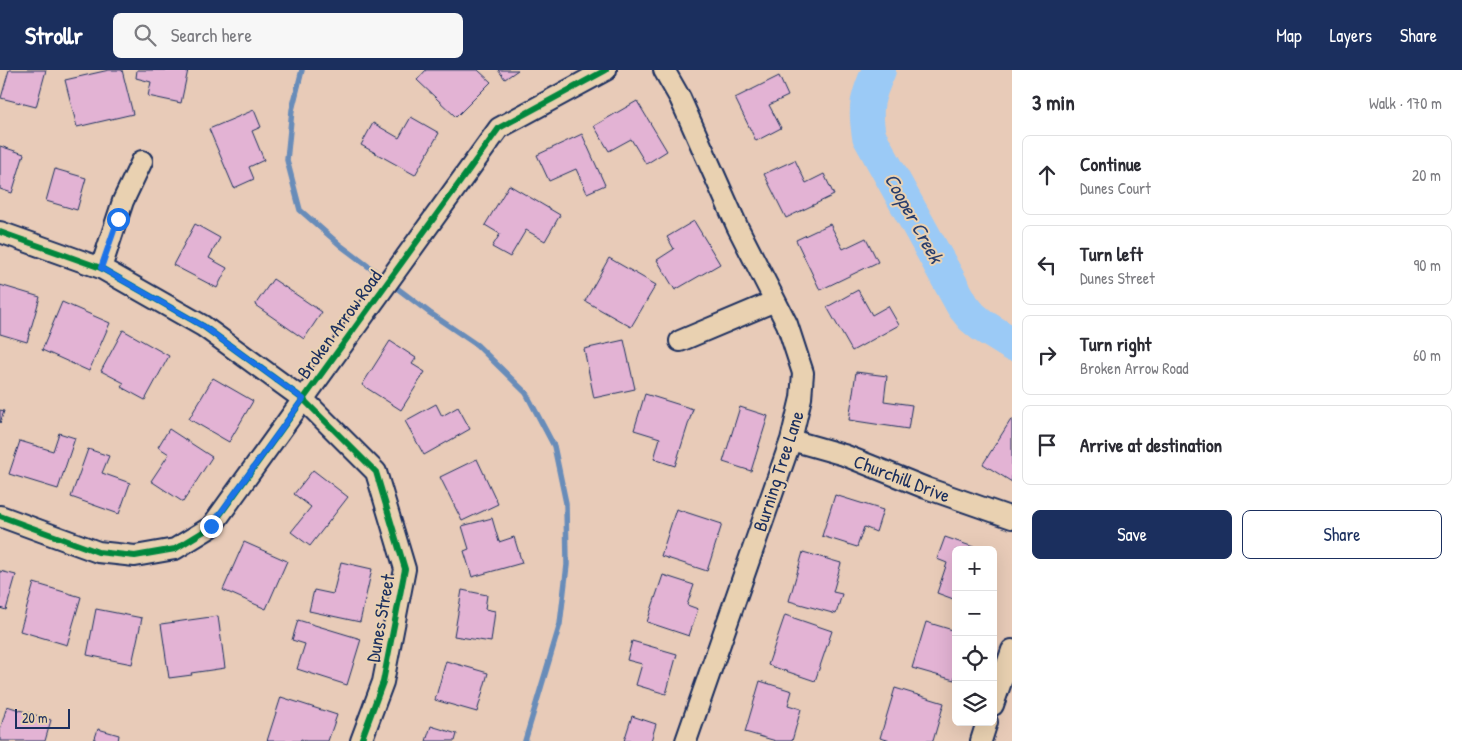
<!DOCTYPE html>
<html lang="en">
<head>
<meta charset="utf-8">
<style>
  body { margin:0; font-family:"Patrick Hand",sans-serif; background:#f7f7f7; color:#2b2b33 }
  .controls { position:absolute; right:15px; bottom:15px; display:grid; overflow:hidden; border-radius:8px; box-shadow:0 5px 20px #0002 }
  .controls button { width:45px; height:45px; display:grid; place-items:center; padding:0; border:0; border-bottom:1px solid #e1e1e2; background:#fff; color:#2b2b33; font:25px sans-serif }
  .scale { position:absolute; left:15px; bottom:12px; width:55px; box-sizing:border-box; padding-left:5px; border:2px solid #1b2f5e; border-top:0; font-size:14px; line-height:18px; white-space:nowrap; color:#1b2f5e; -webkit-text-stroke:4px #e9d1b1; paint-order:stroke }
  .stop { position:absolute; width:15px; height:15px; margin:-11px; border:4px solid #1a73e8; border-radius:50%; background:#fff }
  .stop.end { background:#1a73e8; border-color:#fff; box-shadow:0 1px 5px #0008 }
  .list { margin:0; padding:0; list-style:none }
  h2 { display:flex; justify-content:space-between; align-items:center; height:65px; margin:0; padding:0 20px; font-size:21px }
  h2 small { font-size:16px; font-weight:400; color:#7c7c81 }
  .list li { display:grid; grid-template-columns:32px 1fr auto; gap:15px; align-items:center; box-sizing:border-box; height:80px; margin:0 10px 10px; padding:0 10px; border:1px solid #e1e1e2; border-radius:8px }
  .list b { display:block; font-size:19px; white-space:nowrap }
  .list p { margin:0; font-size:16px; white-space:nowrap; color:#7c7c81 }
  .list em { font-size:16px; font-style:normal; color:#7c7c81 }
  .actions { display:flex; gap:10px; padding:15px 20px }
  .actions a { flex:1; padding:11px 0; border:1px solid #1b2f5e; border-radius:8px; text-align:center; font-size:18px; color:#1b2f5e }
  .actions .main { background:#1b2f5e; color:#fff }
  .icon { flex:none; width:28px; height:28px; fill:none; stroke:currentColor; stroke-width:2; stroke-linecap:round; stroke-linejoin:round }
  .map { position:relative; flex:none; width:1012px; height:671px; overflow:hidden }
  header { display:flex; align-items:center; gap:30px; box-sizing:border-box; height:70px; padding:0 25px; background:#1b2f5e; color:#fff }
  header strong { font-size:24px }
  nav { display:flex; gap:28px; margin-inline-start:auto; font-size:18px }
  .search { width:350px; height:45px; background:#f7f7f7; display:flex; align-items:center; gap:12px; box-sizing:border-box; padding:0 18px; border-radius:8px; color:#7c7c81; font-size:19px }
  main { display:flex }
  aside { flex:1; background:#fff }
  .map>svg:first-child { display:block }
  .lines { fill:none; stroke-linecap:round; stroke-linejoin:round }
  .stream { stroke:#688cb9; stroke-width:5.5 }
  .river { stroke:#9bcaf6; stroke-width:34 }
  .building { fill:#e3b3d4; stroke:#1b2f5e }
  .minor-casing { stroke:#1b2f5e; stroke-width:24 }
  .minor { stroke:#e9d1b1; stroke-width:20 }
  .cycleway-casing { stroke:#e9d1b1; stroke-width:9 }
  .cycleway { stroke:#00873e; stroke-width:6 }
  .route { stroke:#1a73e8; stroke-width:6 }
  .labels { text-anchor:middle; stroke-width:4; stroke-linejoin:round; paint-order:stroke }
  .street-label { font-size:19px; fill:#1b2f5e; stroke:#e9d1b1 }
  .water-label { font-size:20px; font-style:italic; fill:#283e6d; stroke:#e9d1b1 }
</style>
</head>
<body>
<header>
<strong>Strollr</strong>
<div class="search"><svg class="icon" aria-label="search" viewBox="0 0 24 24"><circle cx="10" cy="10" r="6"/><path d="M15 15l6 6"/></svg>Search here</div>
<nav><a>Map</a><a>Layers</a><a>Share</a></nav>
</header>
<main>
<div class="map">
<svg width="1012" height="671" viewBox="0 0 1012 671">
  <rect width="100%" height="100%" fill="#e8cbb8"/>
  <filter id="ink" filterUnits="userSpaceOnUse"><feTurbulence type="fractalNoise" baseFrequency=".02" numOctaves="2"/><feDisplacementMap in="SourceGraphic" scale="10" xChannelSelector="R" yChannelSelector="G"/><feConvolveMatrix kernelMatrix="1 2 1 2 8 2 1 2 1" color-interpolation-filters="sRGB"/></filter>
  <g filter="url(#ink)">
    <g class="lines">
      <path class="stream" d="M302,0L292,40L287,90L300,140L340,175L430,243L477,275L526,323L554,376L566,433L567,495L560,554L525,671"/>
      <path class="river" d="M879,0C867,27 864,37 869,66L963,236L972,247L983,256L1012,274"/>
    </g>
    <path class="building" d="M9,0H46L36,37L1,28Z
      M109,0H122L133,44L77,57L65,10Z
      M137,0H188L181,33L148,26L151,12L136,8Z
      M426,0H478L491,12L456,47L417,10Z
      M498,0H518L505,9Z
      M779,6L788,26L769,35L781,58L756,71L735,28Z
      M637,31L667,81L646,94L631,69L609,81L594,56Z
      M254,40L261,57L252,61L264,90L249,97L254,109L234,118L209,59Z
      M411,47L439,63L415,105L361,75L373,53L399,68Z
      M582,64L605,115L587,123L576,99L549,111L537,85Z
      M0,76L24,84L12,123L0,119Z
      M795,90L806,113L824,104L834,125L786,148L764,104Z
      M55,99L86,108L77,140L46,131Z
      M509,115L560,145L545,171L526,160L510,187L492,177L500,164L485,155Z
      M694,151L720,194L675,220L657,190L674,179L667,167Z
      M195,154L220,168L209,188L227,198L217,218L173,195Z
      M830,154L843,179L866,168L878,192L820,220L796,170Z
      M609,188L656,215L631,257L585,231Z
      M273,209L322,242L304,269L255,235Z
      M0,215L40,227L27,272L0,264Z
      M858,220L872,245L888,236L899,255L852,281L827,237Z
      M62,232L110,253L89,301L42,280Z
      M123,260L169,286L145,330L121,317L124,313L101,301Z
      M624,270L635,319L594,328L584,279Z
      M390,271L416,288L412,294L425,302L401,340L362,315Z
      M856,302L887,306L884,331L912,335L908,359L849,350Z
      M213,308L253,331L229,372L189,349Z
      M645,324L693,339L675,396L654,389L660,368L634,360Z
      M436,334L442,346L458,337L470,359L424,385L405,351Z
      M740,337L768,346L751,401L723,392Z
      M0,340L4,341L0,353Z
      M1012,348V412L983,394Z
      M169,359L212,387L183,432L151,411L169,384L158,377Z
      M59,363L75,368L58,419L9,404L20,371L53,381Z
      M88,379L109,386L102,403L130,413L119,444L71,427Z
      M477,389L498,434L462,451L440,407Z
      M313,400L348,427L310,476L291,462L311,437L294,424Z
      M835,425L883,440L876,462L864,457L857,477L822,466Z
      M676,439L722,454L707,501L661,486Z
      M492,448L499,472L514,467L522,493L472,507L464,481L469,479L462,456Z
      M945,467L982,480H956V530L937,523L947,493L937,489Z
      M244,472L287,491L266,539L223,520Z
      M803,482L841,493L833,522L842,524L836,544L789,531Z
      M341,492L372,499L360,552L309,541L314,520L333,524Z
      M0,501L16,505L6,540L0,538Z
      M663,505L694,515L687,535L698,539L689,566L647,552Z
      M34,513L81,527L67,575L20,561Z
      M462,520L487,525L485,539L495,541L491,572L454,566Z
      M96,539L142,548L132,594L87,585Z
      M785,545L832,561L815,611L768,595Z
      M218,546L225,598L191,603L192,605L169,608L161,554Z
      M298,550L361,569L347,615L297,599L305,574L292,570Z
      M926,552L956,561V603L954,610L912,598Z
      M632,571L677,584L666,624L636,615L642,594L627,590Z
      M446,591L488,603L477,642L435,630Z
      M760,611L792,621L788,635L801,639L792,671H776L745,662Z
      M895,618L944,633L933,671H891L880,668Z
      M281,627L337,645L328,671H306L301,669L300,671H267Z
      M7,636L51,650L45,671H0V660Z
      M632,646L656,654L651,671H624Z
      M431,656L457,664L455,671H426Z
      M98,659L119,665L118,671H94Z"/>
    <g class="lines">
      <g class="minor-casing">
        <path id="minor" d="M664,0L680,28L737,156L787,254L803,303L801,328L791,370L686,671
          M0,162L101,198L203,256L303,329L376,402L405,499L383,612L361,671
          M101,198L123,131L142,91
          M680,271L775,231
          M791,370L844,385L926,418L1012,448
          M0,446L98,482L135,486L175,479L211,457L499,58L606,0
          M993,635L1012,580
          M981,671L987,652"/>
      </g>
      <use href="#minor" class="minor"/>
      <g class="cycleway-casing">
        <path id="cycleway" d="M0,162L101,198L203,256L303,329L376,402L405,499L383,612L361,671
          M0,446L98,482L135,486L175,479L211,457L499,58L606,0"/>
      </g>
      <use href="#cycleway" class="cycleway"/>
    </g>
  </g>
  <g class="lines" filter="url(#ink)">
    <path class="route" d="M118,149L101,198L203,256L303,329L211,456"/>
  </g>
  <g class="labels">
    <g class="street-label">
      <text transform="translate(339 254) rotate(-54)" y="7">Broken Arrow Road</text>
      <text transform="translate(778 401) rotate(-72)" y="7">Burning Tree Lane</text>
      <text transform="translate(902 408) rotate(21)" y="7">Churchill Drive</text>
      <text transform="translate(380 548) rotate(-80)" y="7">Dunes Street</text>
    </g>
    <g class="water-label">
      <text transform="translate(914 148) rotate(61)" y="7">Cooper Creek</text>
    </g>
  </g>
</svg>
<div class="controls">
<button>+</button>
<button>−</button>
<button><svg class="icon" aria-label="locate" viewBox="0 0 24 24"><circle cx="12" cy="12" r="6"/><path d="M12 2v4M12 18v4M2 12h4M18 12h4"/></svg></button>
<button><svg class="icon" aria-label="layers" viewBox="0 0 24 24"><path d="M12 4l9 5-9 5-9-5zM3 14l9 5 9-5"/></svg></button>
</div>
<div class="scale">20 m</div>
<div class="stop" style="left:118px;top:149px"></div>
<div class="stop end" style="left:211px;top:456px"></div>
</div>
<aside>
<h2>3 min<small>Walk · 170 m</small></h2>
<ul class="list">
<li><svg class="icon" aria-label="ahead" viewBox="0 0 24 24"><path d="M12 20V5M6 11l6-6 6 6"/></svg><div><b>Continue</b><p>Dunes Court</p></div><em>20 m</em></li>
<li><svg class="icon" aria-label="left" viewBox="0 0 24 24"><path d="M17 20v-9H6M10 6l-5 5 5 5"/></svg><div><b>Turn left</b><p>Dunes Street</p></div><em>90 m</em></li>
<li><svg class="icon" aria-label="right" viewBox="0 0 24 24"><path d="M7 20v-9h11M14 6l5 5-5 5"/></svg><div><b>Turn right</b><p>Broken Arrow Road</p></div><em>60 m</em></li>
<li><svg class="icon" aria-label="arrive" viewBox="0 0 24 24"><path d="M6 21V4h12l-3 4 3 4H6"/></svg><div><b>Arrive at destination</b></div></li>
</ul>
<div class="actions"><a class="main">Save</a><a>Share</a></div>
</aside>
</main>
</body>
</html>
